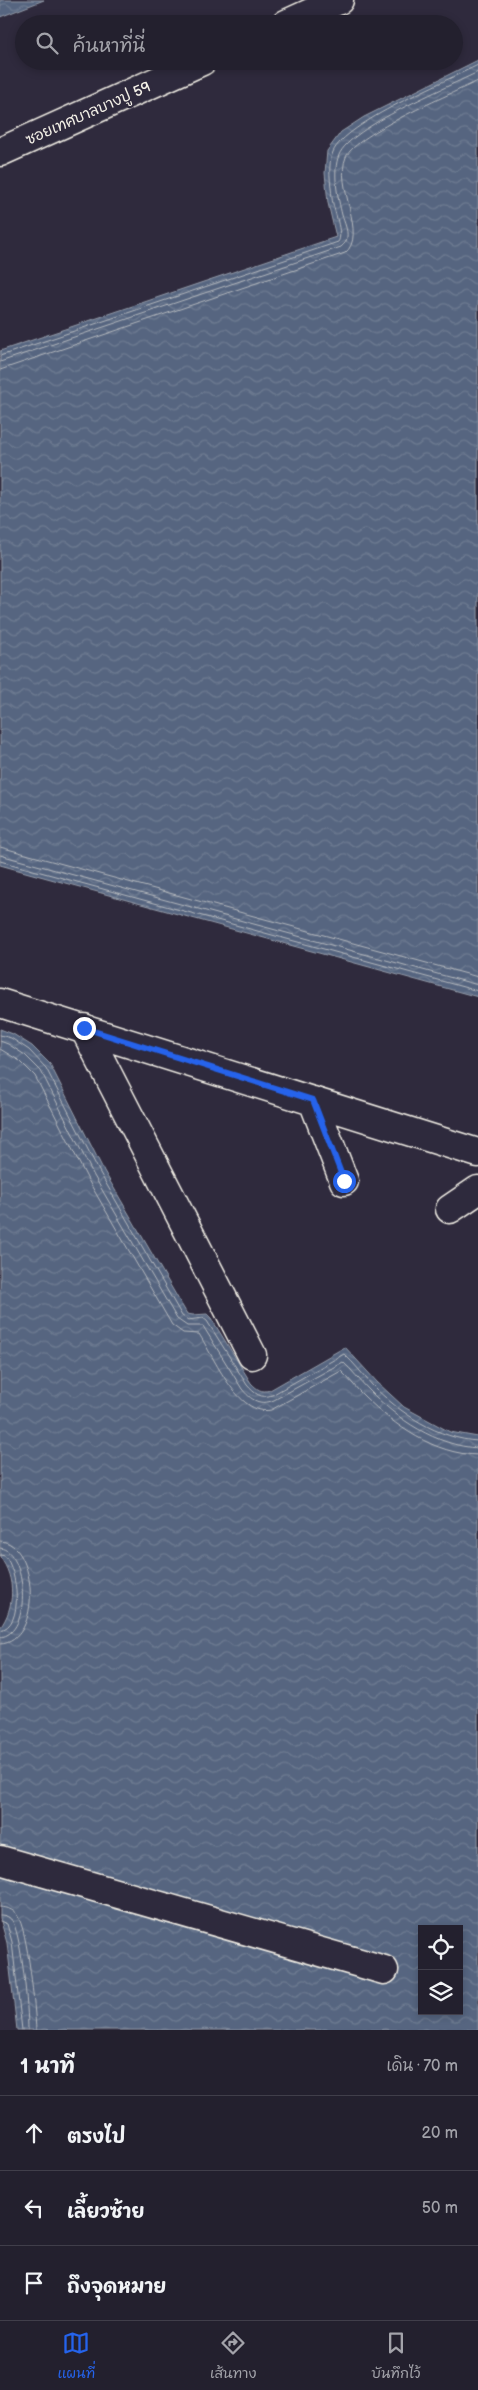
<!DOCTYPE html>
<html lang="th">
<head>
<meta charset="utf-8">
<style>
  body { margin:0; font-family:"Balsamiq Sans","Playpen Sans Thai",sans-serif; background:#2b2836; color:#f1f3f6 }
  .controls { position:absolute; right:15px; bottom:15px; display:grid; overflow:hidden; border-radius:0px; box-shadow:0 2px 8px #0003 }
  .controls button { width:45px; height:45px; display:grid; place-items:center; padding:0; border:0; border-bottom:1px solid #403e4a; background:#23202e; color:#f1f3f6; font:25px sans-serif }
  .stop { position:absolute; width:15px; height:15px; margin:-11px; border:4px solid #2563eb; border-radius:50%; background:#fff }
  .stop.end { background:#2563eb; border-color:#fff; box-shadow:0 1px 5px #0008 }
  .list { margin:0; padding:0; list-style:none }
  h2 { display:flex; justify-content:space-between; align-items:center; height:65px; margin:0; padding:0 20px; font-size:21px }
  h2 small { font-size:16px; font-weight:400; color:#a3a3aa }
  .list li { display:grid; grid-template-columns:32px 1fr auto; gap:15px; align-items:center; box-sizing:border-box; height:75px; padding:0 20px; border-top:1px solid #403e4a }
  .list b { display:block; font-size:19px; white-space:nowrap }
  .list em { font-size:16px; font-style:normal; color:#a3a3aa }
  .icon { flex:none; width:28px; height:28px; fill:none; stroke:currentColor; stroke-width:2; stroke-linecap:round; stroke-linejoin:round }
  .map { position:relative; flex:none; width:478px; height:2030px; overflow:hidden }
  .search { position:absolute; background:#23202e; box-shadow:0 2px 8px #0003; left:15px; right:15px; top:15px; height:55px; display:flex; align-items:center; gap:12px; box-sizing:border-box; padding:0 18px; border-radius:28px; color:#a3a3aa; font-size:19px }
  .sheet { height:290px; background:#23202e }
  nav { display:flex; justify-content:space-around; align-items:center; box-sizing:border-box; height:70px; border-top:1px solid #403e4a; background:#23202e; font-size:14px; color:#a3a3aa }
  nav a { display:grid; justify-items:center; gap:2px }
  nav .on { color:#2563eb }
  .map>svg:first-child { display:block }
  .water { fill:url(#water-waves); stroke:#959daa; fill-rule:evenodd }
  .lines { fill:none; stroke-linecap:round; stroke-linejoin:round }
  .shore { stroke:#b5b9be; stroke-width:1 }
  .minor-casing { stroke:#f4f1e8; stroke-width:31 }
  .minor { stroke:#2f2a3d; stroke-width:28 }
  .route { stroke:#2563eb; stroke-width:6 }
  .labels { text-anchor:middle; stroke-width:4.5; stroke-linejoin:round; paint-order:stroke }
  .street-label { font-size:15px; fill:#f4f1e8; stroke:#2f2a3d }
</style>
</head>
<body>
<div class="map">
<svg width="478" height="2030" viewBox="0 0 478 2030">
  <defs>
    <pattern id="water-waves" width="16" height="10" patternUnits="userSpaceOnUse" patternTransform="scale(1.25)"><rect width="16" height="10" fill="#566580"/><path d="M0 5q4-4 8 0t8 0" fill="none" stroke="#6f7c92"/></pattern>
  </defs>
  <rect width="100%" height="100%" fill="#2f2a3d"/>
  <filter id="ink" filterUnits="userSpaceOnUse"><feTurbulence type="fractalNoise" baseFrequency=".02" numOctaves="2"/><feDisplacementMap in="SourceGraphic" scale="10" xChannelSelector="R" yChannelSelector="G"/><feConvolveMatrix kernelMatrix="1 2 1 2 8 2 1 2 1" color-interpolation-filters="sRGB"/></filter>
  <g filter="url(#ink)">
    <path class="water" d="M0,0H44L0,17Z
      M478,60V997L0,865V351L336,237L328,203L325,173L327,151L341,132L364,117Z
      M0,1029L13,1034L32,1046L50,1064L104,1171L187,1314L193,1315L207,1314L211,1318L251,1383C257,1389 261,1393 270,1390L345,1347L377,1382L404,1407L450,1432L478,1437V2030H17L7,1943L0,1918V1628C15,1608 16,1578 0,1557ZM422,1929H459V2011H422Z"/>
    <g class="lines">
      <path class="shore" d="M0,356L338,242C344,234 333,209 332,198C331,184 327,165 333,152C345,123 446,81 478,65
        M0,362L341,247C344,244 347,242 347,237C348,230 344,222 342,215C338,198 332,172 339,155C350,127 448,87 478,72
        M0,370L345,253C368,235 334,185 346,157C357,133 451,94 478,81
        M0,847L478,977
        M0,855L478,985
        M0,861L478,991
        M0,1035L11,1038L29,1050L46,1068L100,1173L182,1316L188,1320L203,1318L207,1321L247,1385C255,1394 261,1399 272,1395L344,1354C354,1363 363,1375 372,1385C400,1413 438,1439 478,1441
        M0,1041L8,1044L25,1055L41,1071L94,1176L177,1319L187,1326H203L242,1389C251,1400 260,1406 274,1400L343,1362C352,1370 360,1381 369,1390C397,1419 436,1446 478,1448
        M0,1049L20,1061L35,1076L88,1180L172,1325L183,1333L199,1334C214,1357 238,1417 271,1410L341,1371C350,1379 356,1389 365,1397C395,1426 434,1454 478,1455
        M0,1541C38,1542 43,1643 0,1644
        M0,1548C27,1550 33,1635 0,1637
        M0,1555L5,1556C17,1569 25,1627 0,1630
        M0,1907C7,1908 13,1909 17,1915C28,1930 35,2009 36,2030
        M0,1915C6,1915 10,1917 13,1922C22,1941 28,2007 28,2030
        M0,1921L7,1924L12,1942L22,2030"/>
      <g class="minor-casing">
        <path id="minor" d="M286,24L339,0
          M0,152L202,61
          M0,1003L478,1153
          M84,1028L252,1355
          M313,1101L344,1181
          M450,1209L478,1190
          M0,1860L384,1970"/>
      </g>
      <use href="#minor" class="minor"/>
    </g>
  </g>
  <g class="lines" filter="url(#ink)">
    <path class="route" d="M84,1028L313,1100L344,1181"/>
  </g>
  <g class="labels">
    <g class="street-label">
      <text transform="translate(88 113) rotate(-24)" y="5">ซอยเทศบาลบางปู 59</text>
    </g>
  </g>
</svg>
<div class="controls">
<button><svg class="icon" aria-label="locate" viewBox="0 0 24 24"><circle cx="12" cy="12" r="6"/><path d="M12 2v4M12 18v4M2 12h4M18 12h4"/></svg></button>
<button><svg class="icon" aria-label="layers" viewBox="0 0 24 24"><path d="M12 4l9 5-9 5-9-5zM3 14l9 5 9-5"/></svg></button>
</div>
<div class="stop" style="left:344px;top:1181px"></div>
<div class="stop end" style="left:84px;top:1028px"></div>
<div class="search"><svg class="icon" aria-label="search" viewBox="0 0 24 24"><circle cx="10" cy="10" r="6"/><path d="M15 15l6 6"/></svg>ค้นหาที่นี่</div>
</div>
<section class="sheet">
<h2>1 นาที<small>เดิน · 70 m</small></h2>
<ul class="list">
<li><svg class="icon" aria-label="ahead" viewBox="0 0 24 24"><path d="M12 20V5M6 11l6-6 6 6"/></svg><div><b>ตรงไป</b></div><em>20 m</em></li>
<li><svg class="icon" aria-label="left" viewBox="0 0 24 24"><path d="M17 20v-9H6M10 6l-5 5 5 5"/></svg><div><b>เลี้ยวซ้าย</b></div><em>50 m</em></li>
<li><svg class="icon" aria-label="arrive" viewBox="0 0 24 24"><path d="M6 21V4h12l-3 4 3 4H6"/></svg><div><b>ถึงจุดหมาย</b></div></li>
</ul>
</section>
<nav>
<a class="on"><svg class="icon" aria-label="map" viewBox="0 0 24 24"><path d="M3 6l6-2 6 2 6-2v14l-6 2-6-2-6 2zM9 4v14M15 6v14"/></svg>แผนที่</a>
<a><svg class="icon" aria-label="directions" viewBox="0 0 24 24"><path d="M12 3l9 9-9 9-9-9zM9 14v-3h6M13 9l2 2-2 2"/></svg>เส้นทาง</a>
<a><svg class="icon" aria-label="saved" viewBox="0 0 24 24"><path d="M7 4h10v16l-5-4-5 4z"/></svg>บันทึกไว้</a>
</nav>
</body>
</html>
